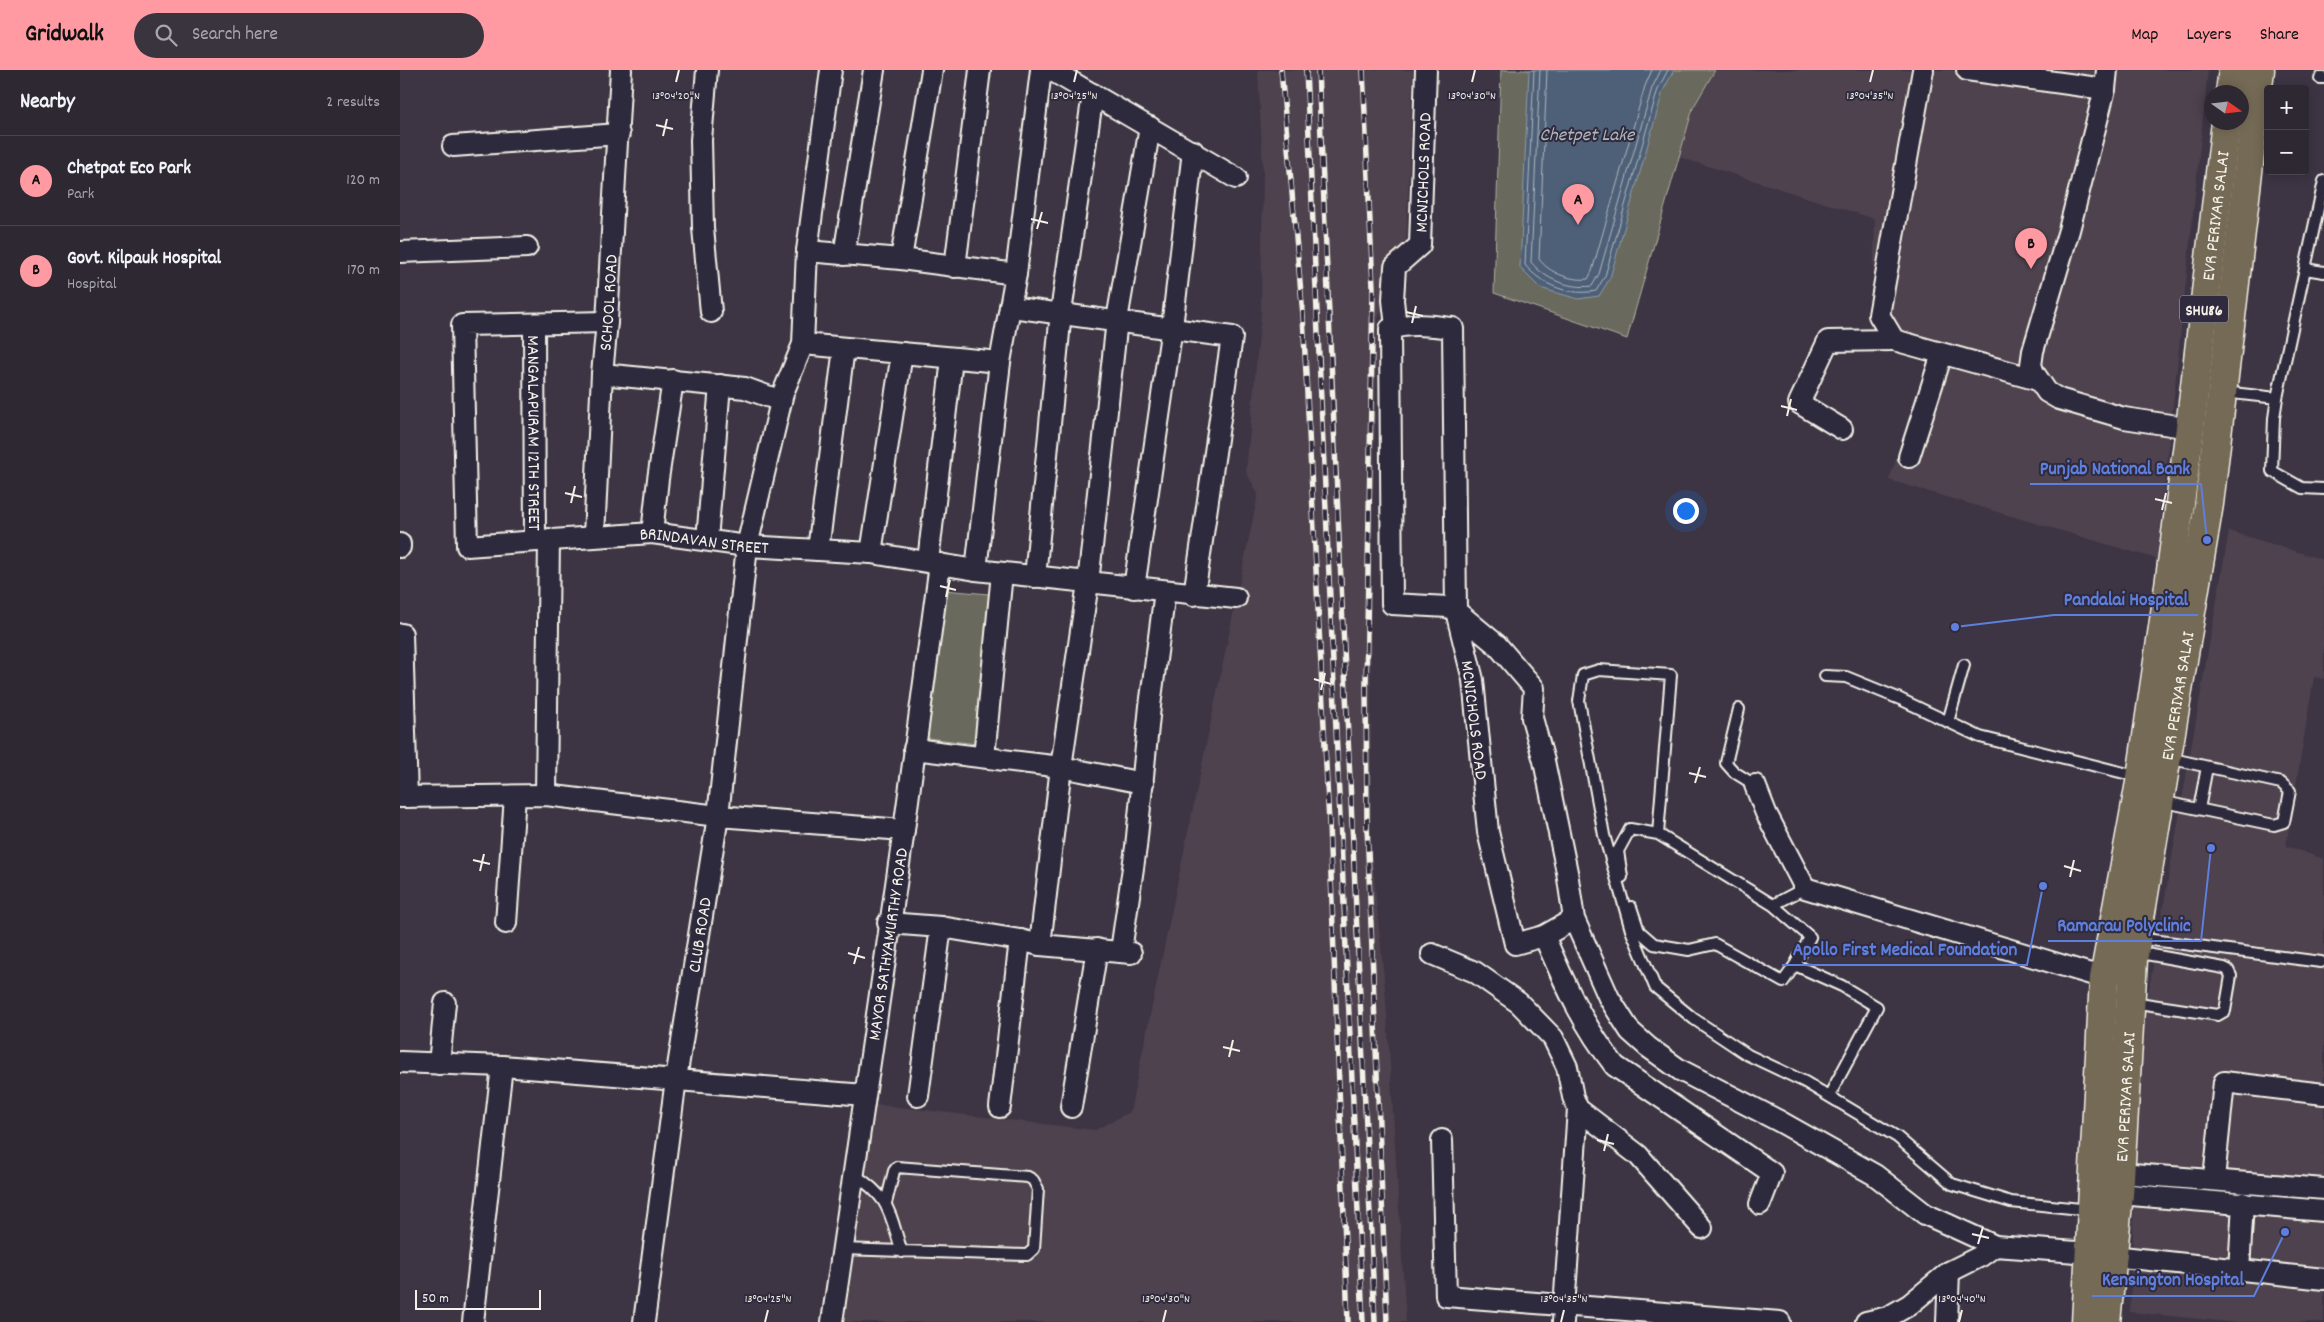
<!DOCTYPE html>
<html lang="en">
<head>
<meta charset="utf-8">
<style>
  body { margin:0; font-family:Dekko,sans-serif; background:#3a343f; color:#f1f3f6 }
  .controls { position:absolute; right:15px; top:15px; display:grid; overflow:hidden; border-radius:5px; box-shadow:0 2px 12px #0003 }
  .controls button { width:45px; height:45px; display:grid; place-items:center; padding:0; border:0; border-bottom:1px solid #49444e; background:#2e2833; color:#f1f3f6; font:25px sans-serif }
  .compass { position:absolute; left:1804px; top:15px; width:45px; height:45px; border-radius:50%; background:#2e2833; box-shadow:0 2px 12px #0003; rotate:104deg }
  .scale { position:absolute; left:15px; bottom:12px; width:126px; box-sizing:border-box; padding-left:5px; border:2px solid #f4f1e8; border-top:0; font-size:14px; line-height:18px; white-space:nowrap; color:#f4f1e8; -webkit-text-stroke:4px #2f2a3d; paint-order:stroke }
  .you { position:absolute; left:1285px; top:440px; width:18px; height:18px; margin:-12px; border:4px solid #fff; border-radius:50%; background:#1a73e8; box-shadow:0 0 0 8px #1a73e833 }
  .badge { display:grid; place-items:center; width:32px; height:32px; border-radius:50%; background:#ff9aa2; color:#111; font-size:16px; font-weight:700 }
  .pin { position:absolute; translate:-50% -41px; filter:drop-shadow(0 1px 2px #0008) }
  .pin::after { content:''; position:absolute; top:26px; width:18px; height:15px; background:inherit; clip-path:polygon(0 0,100% 0,50% 100%) }
  .list { margin:0; padding:0; list-style:none }
  h2 { display:flex; justify-content:space-between; align-items:center; height:65px; margin:0; padding:0 20px; font-size:21px }
  h2 small { font-size:16px; font-weight:400; color:#a7a6ac }
  .list li { display:grid; grid-template-columns:32px 1fr auto; gap:15px; align-items:center; box-sizing:border-box; height:90px; padding:0 20px; border-top:1px solid #49444e }
  .list b { display:block; font-size:19px; white-space:nowrap }
  .list p { margin:0; font-size:16px; white-space:nowrap; color:#a7a6ac }
  .list em { font-size:16px; font-style:normal; color:#a7a6ac }
  .icon { flex:none; width:28px; height:28px; fill:none; stroke:currentColor; stroke-width:2; stroke-linecap:round; stroke-linejoin:round }
  .map { position:relative; flex:none; width:1924px; height:1252px; overflow:hidden }
  header { display:flex; align-items:center; gap:30px; box-sizing:border-box; height:70px; padding:0 25px; background:#ff9aa2; color:#111 }
  header strong { font-size:24px }
  nav { display:flex; gap:28px; margin-inline-start:auto; font-size:18px }
  .search { width:350px; height:45px; background:#3a343f; display:flex; align-items:center; gap:12px; box-sizing:border-box; padding:0 18px; border-radius:28px; color:#a7a6ac; font-size:19px }
  main { display:flex }
  aside { flex:1; background:#2e2833 }
  .map>svg:first-child { display:block }
  .built { fill:#4e424d }
  .green { fill:#696b5d; stroke:#aeaea2 }
  .water { fill:#4d6078; stroke:#909aa5 }
  .lines { fill:none; stroke-linecap:round; stroke-linejoin:round }
  .shore { stroke:#b1b7bb; stroke-width:1 }
  .service-casing { stroke:#f4f1e8; stroke-width:14 }
  .minor-casing { stroke:#f4f1e8; stroke-width:24 }
  .primary-casing { stroke:#f4f1e8; stroke-width:31 }
  .service { stroke:#2f2a3d; stroke-width:10 }
  .minor { stroke:#2f2a3d; stroke-width:20 }
  .primary { stroke:#756b55; stroke-width:28 }
  .rail-casing { stroke:#f4f1e8; stroke-width:5.5 }
  .rail { stroke:#2f2a3d; stroke-width:4; stroke-dasharray:11; stroke-linecap:butt }
  .ticks { fill:none; stroke:#f4f1e8; stroke-width:2 }
  .labels { text-anchor:middle; stroke-width:4; stroke-linejoin:round; paint-order:stroke }
  .shield { fill:#2f2a3d; stroke:#b9b5b5; stroke-width:1 }
  .shield-label { font-size:16px; font-weight:bold; fill:#f4f1e8 }
  .street-label { font-size:18px; fill:#f4f1e8; stroke:#2f2a3d }
  .water-label { font-size:19px; font-style:italic; fill:#b1b7bb; stroke:#2f2a3d }
  .ticks-label { font-size:12px; text-anchor:middle; fill:#f4f1e8; stroke:#2f2a3d; stroke-width:4; stroke-linejoin:round; paint-order:stroke }
  .leader { fill:none; stroke:#5e7fdd; stroke-width:2 }
  .callout-dot { fill:#5e7fdd; stroke:#2f2a3d; stroke-width:2 }
  .callout-label { font-size:19px; text-anchor:middle; font-weight:bold; fill:#5e7fdd; stroke:#2f2a3d; stroke-width:4; stroke-linejoin:round; paint-order:stroke }
</style>
</head>
<body>
<header>
<strong>Gridwalk</strong>
<div class="search"><svg class="icon" aria-label="search" viewBox="0 0 24 24"><circle cx="10" cy="10" r="6"/><path d="M15 15l6 6"/></svg>Search here</div>
<nav><a>Map</a><a>Layers</a><a>Share</a></nav>
</header>
<main>
<aside>
<h2>Nearby<small>2 results</small></h2>
<ul class="list">
<li><span class="badge">A</span><div><b>Chetpat Eco Park</b><p>Park</p></div><em>120 m</em></li>
<li><span class="badge">B</span><div><b>Govt. Kilpauk Hospital</b><p>Hospital</p></div><em>170 m</em></li>
</ul>
</aside>
<div class="map">
<svg width="1924" height="1252" viewBox="0 0 1924 1252">
  <rect width="100%" height="100%" fill="#3d3544"/>
  <filter id="ink" filterUnits="userSpaceOnUse"><feTurbulence type="fractalNoise" baseFrequency=".02" numOctaves="2"/><feDisplacementMap in="SourceGraphic" scale="10" xChannelSelector="R" yChannelSelector="G"/><feConvolveMatrix kernelMatrix="1 2 1 2 8 2 1 2 1" color-interpolation-filters="sRGB"/></filter>
  <g filter="url(#ink)">
    <path class="built" d="M858,0H1013L1006,175L978,249L971,522V775L986,929L1006,1252H444L473,1034L695,1060L730,1042L858,424L846,402L861,242L863,103Z
      M1315,0H1808L1757,489L1489,410L1533,277L1472,250L1475,149L1279,87L1293,38Z
      M1829,461L1924,490V609L1914,607L1886,776L1924,789V1252H1829L1730,1242L1740,970Z"/>
    <path class="green" d="M1101,0H1315L1293,38L1227,269L1094,223Z
      M544,520L600,525L585,675L527,668Z"/>
    <path class="water" d="M1129,0H1274L1263,21L1210,208L1199,226L1178,229L1140,218L1120,198Z"/>
    <g class="lines">
      <path class="shore" d="M1134,0L1125,195C1143,216 1169,226 1196,221L1205,206L1258,19L1268,0
        M1140,0L1131,192C1145,210 1170,219 1192,216L1199,204L1252,18L1261,0
        M1147,0L1139,189C1149,203 1171,211 1188,209L1192,201L1245,16L1252,0"/>
      <g class="service-casing">
        <path id="service" d="M1920,8H1924
          M1924,111L1877,328L1874,348L1872,401L1902,418L1924,419
          M1905,199L1924,202
          M1823,322L1877,328
          M1425,606L1446,607L1500,629L1580,667L1740,707
          M1339,639L1326,693L1334,702L1355,715
          M1548,652L1564,595
          M1760,731L1874,755L1884,752L1890,721L1881,713L1768,688
          M1799,739L1807,697
          M1258,764L1271,605L1199,600L1183,605L1179,631L1204,765L1231,860L1255,917L1294,949L1348,985L1405,1012L1497,1067L1552,1114L1611,1132L1691,1140
          M1222,807L1218,781L1230,759L1258,764L1373,835L1410,867L1395,895L1442,916L1477,937L1429,1026
          M1373,835L1405,818
          M1231,837L1239,861L1254,874L1289,880L1315,874L1383,912L1395,895
          M1737,868L1921,892
          M1732,932L1818,945L1825,941L1831,906L1828,900L1824,898L1735,882
          M453,1104C491,1128 489,1142 502,1182
          M442,1179L627,1185L634,1179L638,1119L633,1110L628,1107L497,1097L494,1101L486,1133"/>
      </g>
      <g class="minor-casing">
        <g id="minor">
          <path d="M307,0L301,70L303,158L311,242"/>
          <path d="M651,0L836,108"/>
          <path d="M1523,0L1479,245L1494,270L1638,310"/>
          <path d="M1567,0L1705,19"/>
          <path d="M1707,0L1705,19L1669,160L1633,281L1631,295L1634,303L1647,322L1659,329L1724,348L1790,358"/>
          <path d="M53,76L219,64"/>
          <path d="M407,181L501,189L616,204"/>
          <path d="M0,182L127,177"/>
          <path d="M444,185L474,0"/>
          <path d="M501,189L532,0"/>
          <path d="M555,197L580,0"/>
          <path d="M610,237L832,267L794,525"/>
          <path id="s1" d="M207,252L62,255L67,476L252,463L347,476L471,483L576,500L600,292L616,204L641,0"/>
          <path id="s2" d="M134,255L135,470"/>
          <path id="s3" d="M996,257L993,230L995,197L1020,175L1026,0"/>
          <path d="M403,274L600,292"/>
          <path d="M202,304L345,318L381,331"/>
          <path d="M1442,359L1399,333L1428,271L1494,270"/>
          <path d="M1509,387L1542,284"/>
          <path d="M252,463L258,409L273,310"/>
          <path id="s4" d="M194,466L202,304L207,252L221,0"/>
          <path d="M307,470L320,315"/>
          <path d="M0,474V477"/>
          <path d="M418,480L444,278"/>
          <path d="M471,483L502,283"/>
          <path d="M528,491L552,289"/>
          <path d="M576,500L836,528"/>
          <path d="M635,507L661,242L693,24"/>
          <path d="M734,518L772,257L793,81"/>
          <path d="M2,564L7,727"/>
          <path d="M514,679L661,697L743,713"/>
          <path d="M584,687L602,503"/>
          <path d="M1355,715L1366,743L1405,818L1704,908"/>
          <path d="M146,725L149,469"/>
          <path d="M0,727L146,725L318,746L504,760"/>
          <path d="M1174,849L1144,866L1115,874L1088,762L1073,610L1056,541L1048,537L992,534L990,259C1011,252 1031,256 1053,258L1056,541L1097,575L1134,618L1132,648L1144,691L1167,802L1174,849L1209,928L1230,961L1248,977L1280,1000L1379,1051L1475,1105L1525,1144L1595,1176L1690,1183"/>
          <path d="M106,853L115,726"/>
          <path d="M488,853L541,857L620,870L640,875L731,883"/>
          <path d="M1144,866C1165,914 1182,954 1215,996L1372,1103L1360,1134"/>
          <path d="M640,875L661,697L688,513L717,250L750,57"/>
          <path d="M721,881L736,777L750,636L765,521"/>
          <path d="M1032,884L1075,902L1119,933L1153,968L1167,997L1173,1027L1178,1039L1238,1085L1302,1158"/>
          <path d="M0,992L102,996L465,1025"/>
          <path d="M39,994L45,933"/>
          <path d="M518,1026L541,857"/>
          <path d="M600,1037L620,870"/>
          <path d="M671,1037L697,879"/>
          <path d="M1042,1070L1046,1226L1380,1252"/>
          <path d="M1720,1103L1924,1119"/>
          <path d="M1814,1109L1824,1012L1924,1024"/>
          <path d="M1719,1124L1924,1141"/>
          <path d="M1713,1186L1924,1209"/>
          <path d="M1839,1200L1843,1133"/>
          <path d="M73,1252L102,996"/>
          <path id="s5" d="M244,1252L276,1009L318,746L347,476L383,323L403,274L407,181L431,0"/>
          <path id="s6" d="M432,1252L504,760L540,494"/>
          <path d="M1163,1252L1178,1039"/>
          <path d="M1466,1252L1488,1247L1509,1235L1549,1202L1581,1186L1595,1176"/>
          <path d="M1547,1252L1549,1202"/>
        </g>
      </g>
      <g class="primary-casing">
        <g id="primary">
          <path d="M1830,22L1833,0"/>
          <path id="s7" d="M1686,1252L1704,908L1741,707L1768,523L1790,358L1826,52"/>
          <path id="s8" d="M1706,1252L1719,1124L1733,890L1809,434L1860,0"/>
        </g>
      </g>
      <use href="#service" class="service"/>
      <use href="#minor" class="minor"/>
      <use href="#primary" class="primary"/>
      <g class="rail-casing">
        <path id="rail" d="M881,0L903,245L929,753L948,1252
          M906,0C924,417 945,835 963,1252
          M918,0C935,417 957,835 975,1252
          M963,0L973,217L966,616L967,756L987,1252"/>
      </g>
      <use href="#rail" class="rail"/>
    </g>
  </g>
  <path class="ticks" d="M276,12L279,0M674,12L677,0M1072,12L1075,0M1470,12L1473,0M256,55L273,59M263,66L267,49M631,149L648,153M637,159L642,142M1006,242L1023,246M1012,253L1016,236M1381,336L1397,340M1387,346L1391,329M165,423L182,427M1755,429L1772,433M171,433L175,416M1762,440L1766,423M540,516L556,520M546,527L550,510M914,609L931,614M921,620L925,603M1289,703L1306,707M1295,713L1300,697M73,790L90,794M1664,796L1681,801M80,801L84,784M1670,807L1674,790M448,883L465,888M454,894L459,877M823,977L840,981M829,987L833,970M1197,1070L1214,1074M1204,1081L1208,1064M1572,1164L1589,1168M1578,1174L1583,1157M365,1252L368,1240M763,1252L766,1240M1161,1252L1164,1240M1559,1252L1562,1240"/>
  <g class="labels">
    <rect class="shield" x="1780" y="225.5" width="48" height="27" rx="4"/>
    <g class="shield-label">
      <text x="1804" y="245">SHU86</text>
    </g>
    <g class="street-label">
      <text dy="6" stroke="none"><textPath href="#s3" startOffset="166">MCNICHOLS ROAD</textPath></text>
      <text dy="6" stroke="none"><textPath href="#s7" startOffset="1115">EVR PERIYAR SALAI</textPath></text>
      <text dy="6" stroke="none"><textPath href="#s4" startOffset="234">SCHOOL ROAD</textPath></text>
      <text dy="6" stroke="none"><textPath href="#s2" startOffset="108">MANGALAPURAM 12TH STREET</textPath></text>
      <text dy="6" stroke="none"><textPath href="#s1" startOffset="604">BRINDAVAN STREET</textPath></text>
      <text dy="6" stroke="none"><textPath href="#s8" startOffset="631">EVR PERIYAR SALAI</textPath></text>
      <text transform="translate(1075 650) rotate(83)" y="6">MCNICHOLS ROAD</text>
      <text dy="6" stroke="none"><textPath href="#s5" startOffset="391">CLUB ROAD</textPath></text>
      <text dy="6" stroke="none"><textPath href="#s6" startOffset="382">MAYOR SATHYAMURTHY ROAD</textPath></text>
      <text dy="6" stroke="none"><textPath href="#s8" startOffset="226">EVR PERIYAR SALAI</textPath></text>
    </g>
    <g class="water-label">
      <text x="1187" y="70">Chetpet Lake</text>
    </g>
  </g>
  <g class="ticks-label">
    <text x="674" y="29">13°04'25"N</text>
    <text x="1072" y="29">13°04'30"N</text>
    <text x="1470" y="29">13°04'35"N</text>
    <text x="276" y="29">13°04'20"N</text>
    <text x="368" y="1232">13°04'25"N</text>
    <text x="766" y="1232">13°04'30"N</text>
    <text x="1164" y="1232">13°04'35"N</text>
    <text x="1562" y="1232">13°04'40"N</text>
  </g>
  <path class="leader" d="M1807 470L1801 414H1630M1555 557L1654 545H1798M1811 778L1801 871H1648M1643 816L1627 895H1382M1885 1162L1854 1226H1692"/>
  <g class="callout-dot">
    <circle cx="1807" cy="470" r="5"/>
    <circle cx="1555" cy="557" r="5"/>
    <circle cx="1811" cy="778" r="5"/>
    <circle cx="1643" cy="816" r="5"/>
    <circle cx="1885" cy="1162" r="5"/>
  </g>
  <g class="callout-label">
    <text x="1715" y="404">Punjab National Bank</text>
    <text x="1726" y="535">Pandalai Hospital</text>
    <text x="1724" y="861">Ramarau Polyclinic</text>
    <text x="1505" y="885">Apollo First Medical Foundation</text>
    <text x="1773" y="1215">Kensington Hospital</text>
  </g>
</svg>
<div class="controls">
<button>+</button>
<button>−</button>
</div>
<svg class="compass" viewBox="-18 -18 36 36"><path d="M0-13l5 13h-10z" fill="#e53935"/><path d="M0 13l5-13h-10z" fill="#a7a6ac"/></svg>
<div class="scale">50 m</div>
<div class="you"></div>
<div class="pin badge" style="left:1178px;top:155px">A</div>
<div class="pin badge" style="left:1631px;top:199px">B</div>
</div>
</main>
</body>
</html>
